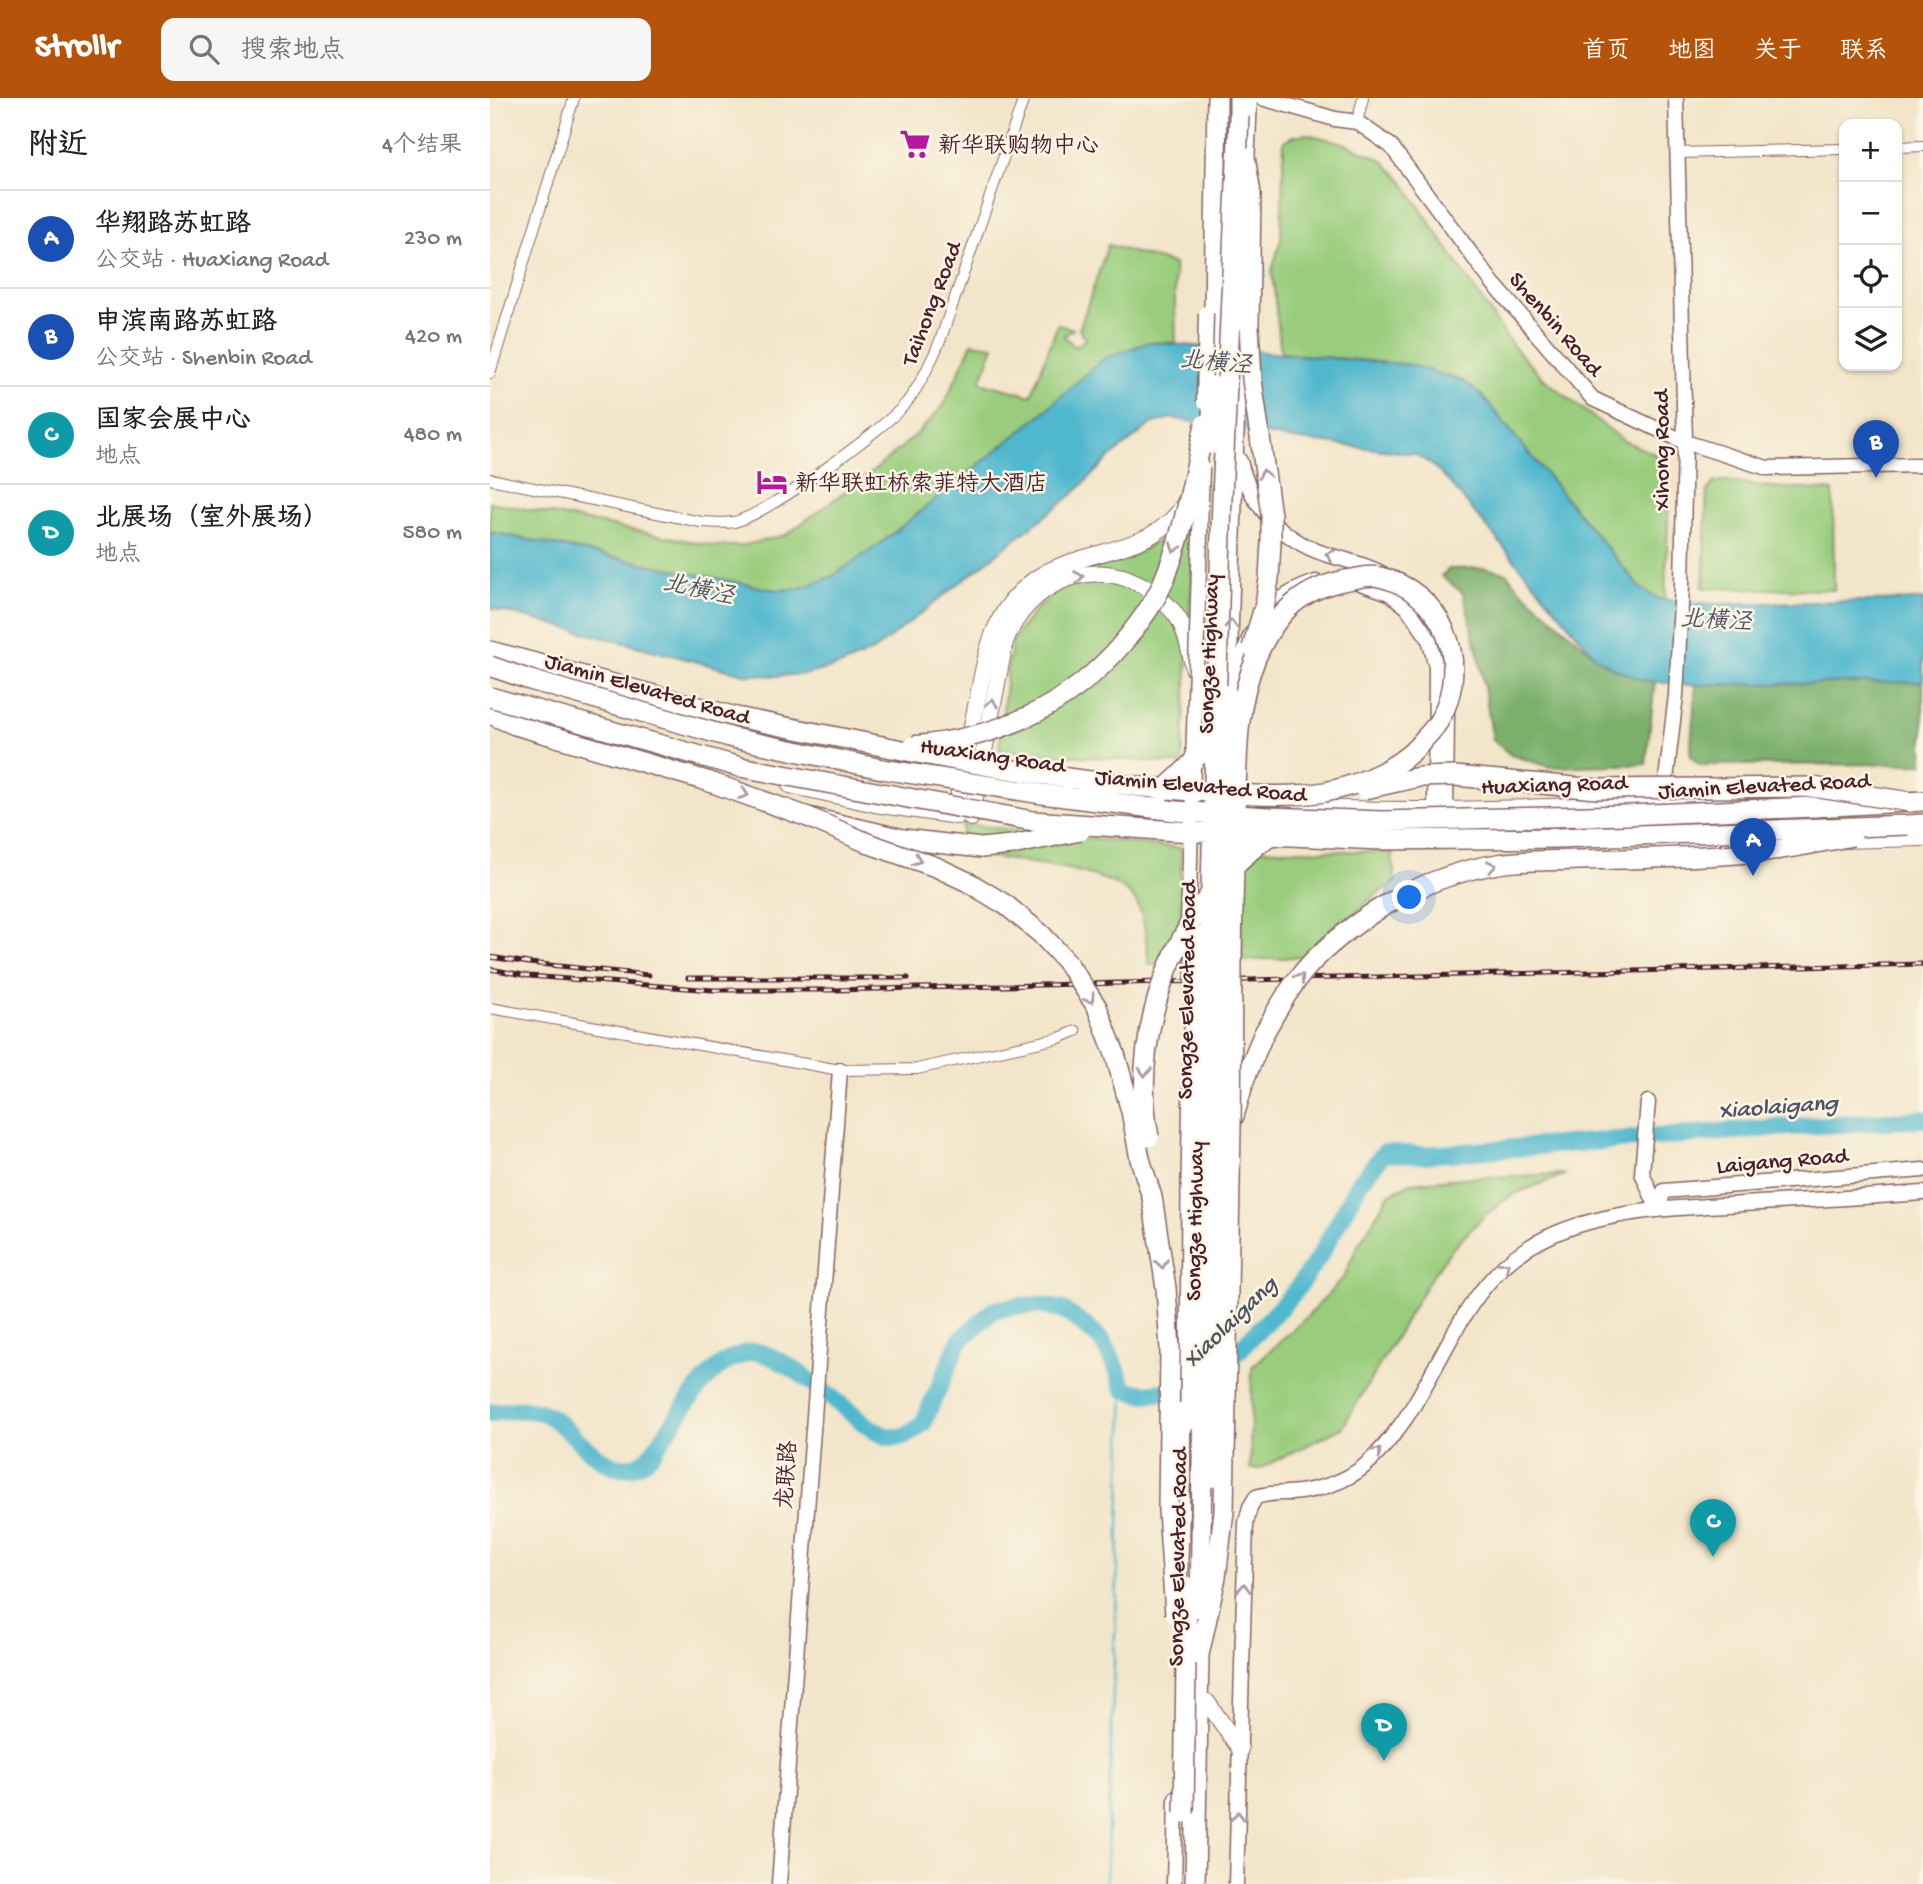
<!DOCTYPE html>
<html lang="zh">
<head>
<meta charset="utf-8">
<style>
  body { margin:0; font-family:"Gochi Hand","LXGW WenKai TC",sans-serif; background:#f6f6f6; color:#222 }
  .controls { position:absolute; right:21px; top:21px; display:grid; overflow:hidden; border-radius:14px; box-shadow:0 2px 5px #0004 }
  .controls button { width:63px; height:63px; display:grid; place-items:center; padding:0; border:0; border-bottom:2px solid #e0e0e0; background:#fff; color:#222; font:35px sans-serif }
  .you { position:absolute; left:920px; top:800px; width:24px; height:24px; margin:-18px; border:5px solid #fff; border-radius:50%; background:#1a73e8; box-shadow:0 0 0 10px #1a73e833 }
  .badge { display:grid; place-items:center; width:46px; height:46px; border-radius:50%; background:#b45309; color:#fff; font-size:23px; font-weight:700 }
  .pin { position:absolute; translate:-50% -58px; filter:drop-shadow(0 2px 4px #0008) }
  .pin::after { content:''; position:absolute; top:37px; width:24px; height:21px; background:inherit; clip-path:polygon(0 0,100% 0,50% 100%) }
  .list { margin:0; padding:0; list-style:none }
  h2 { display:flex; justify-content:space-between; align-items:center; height:91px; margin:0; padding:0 28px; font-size:30px }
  h2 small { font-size:23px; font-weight:400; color:#767676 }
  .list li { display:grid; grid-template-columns:46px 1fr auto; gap:21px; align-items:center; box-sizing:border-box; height:98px; padding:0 28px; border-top:2px solid #e0e0e0 }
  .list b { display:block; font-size:26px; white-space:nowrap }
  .list p { margin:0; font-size:23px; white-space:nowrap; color:#767676 }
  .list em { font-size:23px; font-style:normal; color:#767676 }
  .icon { flex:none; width:38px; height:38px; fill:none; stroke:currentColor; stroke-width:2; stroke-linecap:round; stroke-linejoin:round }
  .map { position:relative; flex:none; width:1433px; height:1786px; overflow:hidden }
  header { display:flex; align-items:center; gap:42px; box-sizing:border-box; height:98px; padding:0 35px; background:#b45309; color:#fff }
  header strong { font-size:33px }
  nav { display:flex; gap:38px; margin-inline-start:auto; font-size:24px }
  .search { width:490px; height:63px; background:#f6f6f6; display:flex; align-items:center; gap:18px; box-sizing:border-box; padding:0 24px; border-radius:14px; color:#767676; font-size:26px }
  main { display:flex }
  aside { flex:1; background:#fff }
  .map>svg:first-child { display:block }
  .green { fill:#99cd7d; stroke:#727654; stroke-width:2 }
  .forest { fill:#7ab06c; stroke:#62684c; stroke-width:2 }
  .water { fill:#50b7ce; stroke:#4d6b7c; stroke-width:2 }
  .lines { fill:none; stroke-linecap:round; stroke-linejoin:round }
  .stream { stroke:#50b7ce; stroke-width:2.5 }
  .river { stroke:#50b7ce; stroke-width:18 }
  .street-casing { stroke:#856462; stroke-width:12 }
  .secondary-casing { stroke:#856462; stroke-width:17 }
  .primary-casing { stroke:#856462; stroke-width:18 }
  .highway-casing { stroke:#856462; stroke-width:22 }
  .street { stroke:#fff; stroke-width:10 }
  .secondary { stroke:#fff; stroke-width:14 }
  .primary { stroke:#fff; stroke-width:16 }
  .highway { stroke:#fff; stroke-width:19 }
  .rail-casing { stroke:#4a1f2b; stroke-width:5 }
  .rail { stroke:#fcf5e5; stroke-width:2.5; stroke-dasharray:8; stroke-linecap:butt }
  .secondary-bridge-casing { stroke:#856462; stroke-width:17; stroke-linecap:butt }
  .highway-bridge-casing { stroke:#856462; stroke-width:22; stroke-linecap:butt }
  .secondary-bridge { stroke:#fff; stroke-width:14 }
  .highway-bridge { stroke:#fff; stroke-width:19 }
  .oneway { stroke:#ae9aa0 }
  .labels { text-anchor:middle; stroke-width:5; stroke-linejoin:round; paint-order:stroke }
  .poi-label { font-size:23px; fill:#4a1f2b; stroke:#fcf5e5; text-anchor:start }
  .street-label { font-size:23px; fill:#4a1f2b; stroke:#fcf5e5 }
  .water-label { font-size:24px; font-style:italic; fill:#4c5464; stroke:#fcf5e5 }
</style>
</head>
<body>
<header>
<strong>Strollr</strong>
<div class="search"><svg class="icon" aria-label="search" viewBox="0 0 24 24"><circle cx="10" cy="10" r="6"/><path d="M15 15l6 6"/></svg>搜索地点</div>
<nav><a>首页</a><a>地图</a><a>关于</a><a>联系</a></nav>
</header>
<main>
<aside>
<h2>附近<small>4个结果</small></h2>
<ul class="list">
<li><span class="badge" style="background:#1a4fb4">A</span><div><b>华翔路苏虹路</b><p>公交站 · Huaxiang Road</p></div><em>230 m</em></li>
<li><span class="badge" style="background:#1a4fb4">B</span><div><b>申滨南路苏虹路</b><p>公交站 · Shenbin Road</p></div><em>420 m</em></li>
<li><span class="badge" style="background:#0f9aa8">C</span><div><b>国家会展中心</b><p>地点</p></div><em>480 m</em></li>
<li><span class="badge" style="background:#0f9aa8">D</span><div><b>北展场（室外展场）</b><p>地点</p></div><em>580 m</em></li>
</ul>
</aside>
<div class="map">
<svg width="1433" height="1786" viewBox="0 0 1433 1786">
  <rect width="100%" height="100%" fill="#fcf5e5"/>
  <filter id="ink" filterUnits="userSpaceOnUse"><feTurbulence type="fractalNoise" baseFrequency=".0143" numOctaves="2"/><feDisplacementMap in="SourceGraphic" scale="14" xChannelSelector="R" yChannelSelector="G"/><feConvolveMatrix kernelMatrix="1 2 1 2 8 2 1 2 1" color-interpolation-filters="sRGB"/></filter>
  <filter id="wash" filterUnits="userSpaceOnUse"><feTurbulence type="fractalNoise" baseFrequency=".00686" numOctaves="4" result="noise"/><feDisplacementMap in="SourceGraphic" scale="28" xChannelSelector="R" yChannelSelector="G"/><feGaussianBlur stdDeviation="1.57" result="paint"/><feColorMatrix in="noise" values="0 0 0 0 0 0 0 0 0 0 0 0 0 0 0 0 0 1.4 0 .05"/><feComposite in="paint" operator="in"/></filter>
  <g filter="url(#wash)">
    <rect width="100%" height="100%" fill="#f2e5c9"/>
    <path class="green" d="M816,36L850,44L891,61L911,81L1022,247L1055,282L1134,343L1176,361L1179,396L1175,502L1168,501L1150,490L991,297L973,283L920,267L791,255L782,173L791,141L794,43L804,38Z
      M618,147L684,166L686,245L659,244L613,261L547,320L390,446L341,479L308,491L284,492L0,434V404L224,448H251L296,437L387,370L427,336L454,307L482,245L504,248L490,284L541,298L568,226L583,231L574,238L585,249L596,241L589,232Z
      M1236,383L1279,389L1343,393L1344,492L1213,490L1217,393L1225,384Z
      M705,423L692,666L509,652L518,566L524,539L549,508L597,471L639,459Z
      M473,726L691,750L692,865L659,867C656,846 656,814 642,798C618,770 522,763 485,757L472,739Z
      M749,751L902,754L905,784L884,798L818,858L752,863Z
      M1076,1076L1022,1097L995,1117L961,1152L940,1181L852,1330L769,1371H760L762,1269L817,1219L854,1179L866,1151L899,1096L921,1085L972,1080Z"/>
    <path class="forest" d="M996,470L1016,475L1031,492L1106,559L1125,571L1153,582L1165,583L1156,666L1060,669L1021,657L1003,642L989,559L973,495L951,478L959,471Z
      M1433,583V666L1210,667L1200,658L1206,587Z"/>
    <path class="water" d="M659,244L920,267L972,283L991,297L1150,490L1168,501L1222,506L1433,502V584L1193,587L1153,582L1125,571L1106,559L959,384L942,367L925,356L803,341L682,320L661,326L618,361L583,396L383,553L352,567L318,576L285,578L254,576L0,510V434L284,492L308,491L341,479L390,446L547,320L613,261Z"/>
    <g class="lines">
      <path class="stream" d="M616,1786L634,1291"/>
      <path class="river" d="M0,1315C16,1313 38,1309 53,1315C81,1326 112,1382 147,1367C159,1362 165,1352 172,1341C192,1314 217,1267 251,1257C256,1255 261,1253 266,1254C294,1258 340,1299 364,1317C374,1325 386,1336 400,1339C414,1341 424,1334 433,1325L470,1242L504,1212L527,1208L548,1207L573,1212L593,1226L612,1243L626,1269L634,1291L653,1296L707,1291L733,1269L804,1195L831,1156L870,1084L894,1055L934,1057L1282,1030L1433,1021"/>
    </g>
  </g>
  <g filter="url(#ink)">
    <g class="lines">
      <g class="street-casing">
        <path id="street" d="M867,24L873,0
          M1407,49L1433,48
          M1188,55L1354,51
          M0,275L84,0
          M0,381L211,424C222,424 234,426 244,424C276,417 395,331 417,304C431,286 441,264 450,243L534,0
          M0,910L350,972L427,971L569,940L586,933"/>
      </g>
      <g class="secondary-casing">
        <path id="secondary" d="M772,0L845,21L867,24L901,48L1002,184L1103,301L1195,344L1277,370L1433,367
          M757,68L760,0
          M750,363C760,407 792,442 835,456C855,462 875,466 893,476
          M864,483L899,495L917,509L939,541L946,569L945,722
          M774,517C789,500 805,491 826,484
          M743,583L761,536
          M739,594L750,214
          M1174,699L1186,597L1192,487L1195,344L1186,0
          M956,722L957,610
          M1158,1004L1152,1075L1168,1112
          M1168,1112L1174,1093L1433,1072
          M720,1456L722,1382
          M690,1477L693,1377
          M289,1786L350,972
          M684,1786L686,1700
          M746,1786L756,1425L760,1409L766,1399C780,1394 796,1396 810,1394C864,1386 884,1364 915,1321C946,1275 966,1218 1005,1177C1068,1108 1183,1111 1269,1105C1324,1102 1378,1099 1433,1095"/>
      </g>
      <g class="primary-casing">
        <path id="primary" d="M300,687L385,706L467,718
          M736,704C928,722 1123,705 1315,698
          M465,718C471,683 478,648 485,613C493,576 497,533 522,503C530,494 540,484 550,478C597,449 669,457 697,401
          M481,720L515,544C537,484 606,454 661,493C671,501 681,509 688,520C697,535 700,555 704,572
          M1349,742L1433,740
          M1171,745L1292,743
          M717,1604L750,1651"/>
      </g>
      <g class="highway-casing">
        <path id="highway" d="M749,18V0
          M723,288L727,0
          M0,553L246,619L402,650
          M0,616L25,627L217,683L318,719L413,741L491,750
          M1324,709L1433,703
          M1418,727L1433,726
          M744,1018L755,980L773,937
          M705,1786L709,1557"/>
      </g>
      <use href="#street" class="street"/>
      <use href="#secondary" class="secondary"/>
      <use href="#primary" class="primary"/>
      <use href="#highway" class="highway"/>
      <g class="rail-casing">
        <path id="rail" d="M0,859L39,865L159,877
          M0,871L39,878L223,892H343L1433,866
          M198,880H418"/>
      </g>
      <use href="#rail" class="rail"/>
      <g class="secondary-bridge-casing">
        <path id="secondary-bridge" d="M714,304L716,215
          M702,700L712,370
          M698,829L701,727
          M693,1377V1311
          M722,1382L729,862L739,594"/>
      </g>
      <g class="highway-bridge-casing">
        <path id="highway-bridge" d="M755,59L761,96L759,228L762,282L781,417V444L779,481L775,506L762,550
          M721,346L723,288
          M0,568L40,582L243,640L392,671L552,696L686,713L778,719L893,723L1137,717L1324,709
          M0,599L250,669L543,723L686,733L891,742L1067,740L1418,727
          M423,648C508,640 578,610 633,545C648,527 663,507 672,487C694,436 703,381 715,326
          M402,650C507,671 613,688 719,694C757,697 797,700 835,694C870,687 913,669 935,640C941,634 947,627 951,619C981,562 952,494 890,479C881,477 872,479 863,481C813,488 786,514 766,560C747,604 747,654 746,701C745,736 744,772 743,807C741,882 742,956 741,1030C739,1158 736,1285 734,1413L726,1479L709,1557
          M875,691L929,679L965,678L1107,691L1323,689L1420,704
          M670,695C691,677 710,659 724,635
          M318,719L380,746L446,769L478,784L516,807L551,836L576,863L607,909L625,956L641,1013L650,1061L662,1099L676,1190L680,1251L678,1412L685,1516
          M491,750L522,747L590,733
          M773,937C788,910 804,881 827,859C877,811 940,777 1008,766C1034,762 1062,763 1088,762C1136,761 1183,760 1231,757C1276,755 1318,747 1362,738
          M659,1039C638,928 690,798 785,734
          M700,1322L701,1081L706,838
          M710,1510L719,861L732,400L749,18
          M694,1715L697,1489"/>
      </g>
      <use href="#secondary-bridge" class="secondary-bridge"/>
      <use href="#highway-bridge" class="highway-bridge"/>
    </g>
    <defs><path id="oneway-chevron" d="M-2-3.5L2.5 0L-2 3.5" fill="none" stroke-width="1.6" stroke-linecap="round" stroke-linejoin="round" transform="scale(1.75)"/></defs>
    <g class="oneway">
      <use href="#oneway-chevron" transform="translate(774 376) rotate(-99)"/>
      <use href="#oneway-chevron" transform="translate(685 450) rotate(109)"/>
      <use href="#oneway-chevron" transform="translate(840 457) rotate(-163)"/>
      <use href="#oneway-chevron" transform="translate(589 479) rotate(-10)"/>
      <use href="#oneway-chevron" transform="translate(741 526) rotate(-89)"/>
      <use href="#oneway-chevron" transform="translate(502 605) rotate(-80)"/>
      <use href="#oneway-chevron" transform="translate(254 696) rotate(20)"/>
      <use href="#oneway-chevron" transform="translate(427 762) rotate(21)"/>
      <use href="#oneway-chevron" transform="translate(1002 768) rotate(-11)"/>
      <use href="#oneway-chevron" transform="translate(810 880) rotate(-51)"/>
      <use href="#oneway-chevron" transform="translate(600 901) rotate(57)"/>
      <use href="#oneway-chevron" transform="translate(655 974) rotate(93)"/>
      <use href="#oneway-chevron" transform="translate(672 1166) rotate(81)"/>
      <use href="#oneway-chevron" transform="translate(1015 1168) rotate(-40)"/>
      <use href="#oneway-chevron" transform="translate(887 1354) rotate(-47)"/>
      <use href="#oneway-chevron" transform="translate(754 1490) rotate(-88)"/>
      <use href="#oneway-chevron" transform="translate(748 1718) rotate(-88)"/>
    </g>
  </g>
  <defs>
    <g id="supermarket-bare" transform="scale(2.415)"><path d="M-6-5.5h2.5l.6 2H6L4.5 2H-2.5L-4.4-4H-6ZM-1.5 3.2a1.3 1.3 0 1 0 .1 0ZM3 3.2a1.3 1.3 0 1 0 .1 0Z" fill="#b5179e" stroke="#fcf5e5" stroke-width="2.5" paint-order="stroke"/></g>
    <g id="hotel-bare" transform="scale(2.415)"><path d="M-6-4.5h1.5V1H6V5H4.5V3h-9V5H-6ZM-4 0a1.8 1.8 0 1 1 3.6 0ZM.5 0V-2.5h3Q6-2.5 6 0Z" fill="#b5179e" stroke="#fcf5e5" stroke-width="2.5" paint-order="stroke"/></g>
  </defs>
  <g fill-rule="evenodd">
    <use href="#supermarket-bare" x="425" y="46"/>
    <use href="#hotel-bare" x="282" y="384"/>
  </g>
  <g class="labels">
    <g class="poi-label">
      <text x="448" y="54">新华联购物中心</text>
      <text x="305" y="392">新华联虹桥索菲特大酒店</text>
    </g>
    <g class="street-label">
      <text transform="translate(440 205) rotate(-69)" y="8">Taihong Road</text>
      <text transform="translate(1067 225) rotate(49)" y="8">Shenbin Road</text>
      <text transform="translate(1170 352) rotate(-90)" y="8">Xihong Road</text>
      <text transform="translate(717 556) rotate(-88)" y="8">Songze Highway</text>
      <text transform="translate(158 589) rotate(16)" y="8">Jiamin Elevated Road</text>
      <text transform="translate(503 656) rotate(8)" y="8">Huaxiang Road</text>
      <text transform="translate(1064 685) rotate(-2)" y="8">Huaxiang Road</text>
      <text transform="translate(711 686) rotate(5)" y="8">Jiamin Elevated Road</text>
      <text transform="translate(1274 686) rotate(-3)" y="8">Jiamin Elevated Road</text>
      <text transform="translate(695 892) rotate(-89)" y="8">Songze Elevated Road</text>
      <text transform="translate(1292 1061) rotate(-5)" y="8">Laigang Road</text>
      <text transform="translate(703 1123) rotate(-89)" y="8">Songze Highway</text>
      <text transform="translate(295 1377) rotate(-86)" y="8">龙联路</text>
      <text transform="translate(686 1459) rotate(-89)" y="8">Songze Elevated Road</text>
    </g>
    <g class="water-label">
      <text transform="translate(726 263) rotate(5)" y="8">北横泾</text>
      <text transform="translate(209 490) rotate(12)" y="8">北横泾</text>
      <text transform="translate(1226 521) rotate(3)" y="8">北横泾</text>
      <text transform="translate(1288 1007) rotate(-4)" y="8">Xiaolaigang</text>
      <text transform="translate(739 1223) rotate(-44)" y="8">Xiaolaigang</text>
    </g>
  </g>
</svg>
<div class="controls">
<button>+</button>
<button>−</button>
<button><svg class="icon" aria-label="locate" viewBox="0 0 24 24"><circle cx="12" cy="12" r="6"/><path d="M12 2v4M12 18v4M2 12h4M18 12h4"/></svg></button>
<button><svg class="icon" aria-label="layers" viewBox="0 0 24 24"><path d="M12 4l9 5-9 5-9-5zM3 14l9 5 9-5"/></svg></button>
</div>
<div class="you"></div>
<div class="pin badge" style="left:1263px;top:778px;background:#1a4fb4">A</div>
<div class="pin badge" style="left:1386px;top:380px;background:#1a4fb4">B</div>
<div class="pin badge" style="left:1223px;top:1459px;background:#0f9aa8">C</div>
<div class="pin badge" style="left:894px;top:1663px;background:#0f9aa8">D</div>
</div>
</main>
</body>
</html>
